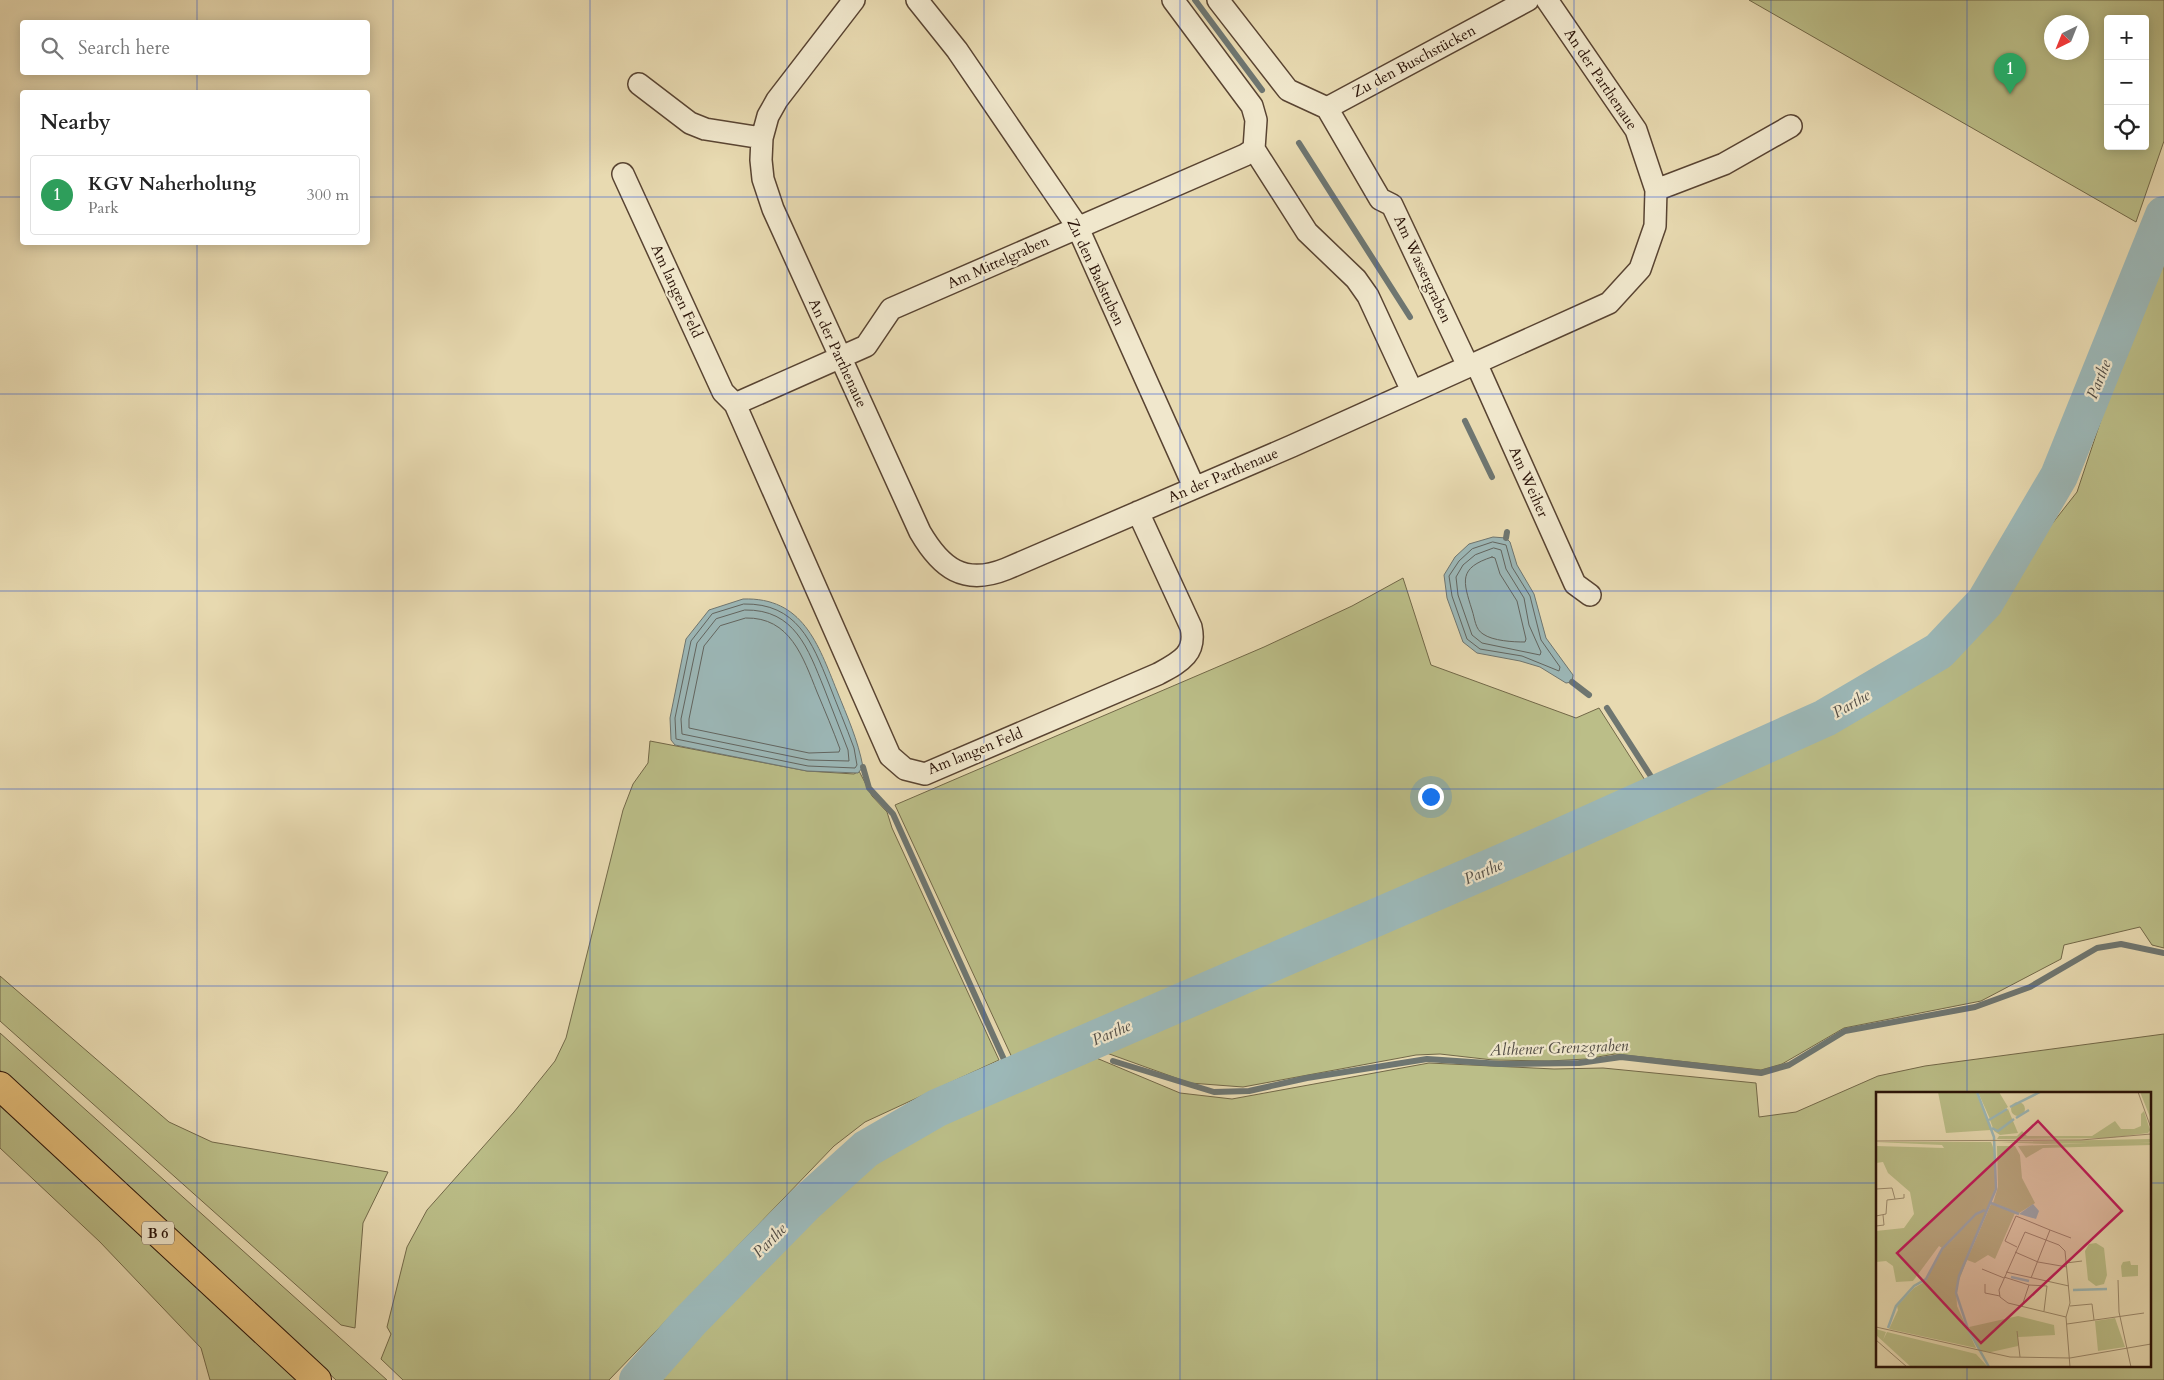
<!DOCTYPE html>
<html lang="en">
<head>
<meta charset="utf-8">
<style>
  body { margin:0; font-family:Cardo,serif; background:#f6f6f6; color:#222 }
  .controls { position:absolute; right:15px; top:15px; display:grid; overflow:hidden; border-radius:5px; box-shadow:0 2px 12px #0003 }
  .controls button { width:45px; height:45px; display:grid; place-items:center; padding:0; border:0; border-bottom:1px solid #e0e0e0; background:#fff; color:#222; font:25px sans-serif }
  .compass { position:absolute; left:2044px; top:15px; width:45px; height:45px; border-radius:50%; background:#fff; box-shadow:0 2px 12px #0003; rotate:223deg }
  .you { position:absolute; left:1430px; top:796px; width:18px; height:18px; margin:-12px; border:4px solid #fff; border-radius:50%; background:#1a73e8; box-shadow:0 0 0 8px #1a73e833 }
  .badge { display:grid; place-items:center; width:32px; height:32px; border-radius:50%; background:#111827; color:#fff; font-size:16px; font-weight:700 }
  .pin { position:absolute; translate:-50% -41px; filter:drop-shadow(0 1px 2px #0008) }
  .pin::after { content:''; position:absolute; top:26px; width:18px; height:15px; background:inherit; clip-path:polygon(0 0,100% 0,50% 100%) }
  .list { margin:0; padding:0; list-style:none }
  h2 { display:flex; justify-content:space-between; align-items:center; height:65px; margin:0; padding:0 20px; font-size:21px }
  h2 small { font-size:16px; font-weight:400; color:#767676 }
  .list li { display:grid; grid-template-columns:32px 1fr auto; gap:15px; align-items:center; box-sizing:border-box; height:80px; margin:0 10px 10px; padding:0 10px; border:1px solid #e0e0e0; border-radius:5px }
  .list b { display:block; font-size:19px; white-space:nowrap }
  .list p { margin:0; font-size:16px; white-space:nowrap; color:#767676 }
  .list em { font-size:16px; font-style:normal; color:#767676 }
  .icon { flex:none; width:28px; height:28px; fill:none; stroke:currentColor; stroke-width:2; stroke-linecap:round; stroke-linejoin:round }
  .map { position:relative; flex:none; width:2164px; height:1380px; overflow:hidden }
  .search { position:absolute; background:#fff; box-shadow:0 2px 12px #0003; left:20px; top:20px; width:350px; height:55px; display:flex; align-items:center; gap:12px; box-sizing:border-box; padding:0 18px; border-radius:5px; color:#767676; font-size:19px }
  .panel { position:absolute; background:#fff; box-shadow:0 2px 12px #0003; left:20px; top:90px; width:350px; height:155px; border-radius:5px }
  .map>svg:first-child { display:block }
  .green { fill:#bbbe88; stroke:#726848; fill-rule:evenodd }
  .water { fill:#9cb8b8; stroke:#6e7671 }
  .lines { fill:none; stroke-linecap:round; stroke-linejoin:round }
  .shore { stroke:#626560; stroke-width:1 }
  .stream { stroke:#6e7671; stroke-width:6 }
  .river { stroke:#9cb8b8; stroke-width:38 }
  .minor-casing { stroke:#594432; stroke-width:24 }
  .major-casing { stroke:#291207; stroke-width:30 }
  .minor { stroke:#f0e7cc; stroke-width:21 }
  .major { stroke:#e4bd78; stroke-width:28 }
  .grid { fill:none; stroke:#1d4ed8; stroke-width:1; stroke-opacity:0.55 }
  .labels { text-anchor:middle; stroke-width:4.5; stroke-linejoin:round; paint-order:stroke }
  .shield { fill:#f0e7cc; stroke:#655242; stroke-width:1 }
  .shield-label { font-size:14px; font-weight:bold; fill:#291207 }
  .street-label { font-size:15px; fill:#291207; stroke:#f0e7cc }
  .water-label { font-size:16px; font-style:italic; fill:#514c45; stroke:#f0e7cc }
  .inset-river { fill:none; stroke:#9cb8b8; stroke-width:2.5 }
  .inset-road { fill:none; stroke:#9c8a6d; stroke-width:1 }
  .view { fill:#c2185b; fill-opacity:0.15; stroke:#c2185b; stroke-width:2.5 }
  .inset-edge { fill:none; stroke:#291207; stroke-width:2.5 }
</style>
</head>
<body>
<div class="map">
<svg width="2164" height="1380" viewBox="0 0 2164 1380">
  <rect width="100%" height="100%" fill="#e8dab1"/>
  <filter id="stains"><feTurbulence type="fractalNoise" baseFrequency=".004" numOctaves="4"/><feColorMatrix values="0 0 0 0 .2 0 0 0 0 .09 0 0 0 0 .02 0 0 0 .5 -.17"/></filter>
  <radialGradient id="worn" r=".72"><stop offset=".6" stop-color="#630" stop-opacity="0"/><stop offset="1" stop-color="#630" stop-opacity=".3"/></radialGradient>
  <path class="green" d="M1749,0H2164V141L2136,222ZM2108,19H2145V146H2108ZM2052,22H2082V52H2052Z
    M2164,249V948L2152,945L2140,927L2064,945L2061,959L1981,1001L1844,1028L1782,1064L1761,1070L1615,1054L1586,1059L1549,1061L1493,1060L1440,1054L1416,1055L1243,1087L1190,1083L1090,1047L1334,942L1716,783L1840,722L1935,659L1958,638L1994,598L2077,492L2106,405Z
    M1403,578L1431,665L1576,718L1599,708L1650,788L1015,1064L895,805L1264,647L1352,606Z
    M650,741L807,771L854,774L859,771L872,796L887,812L892,828L999,1060L865,1122L834,1146L609,1380H403L381,1359L391,1334L387,1327L407,1247L427,1210L514,1112L555,1061L566,1038L623,810L633,784L648,763Z
    M0,976L169,1122L212,1142L388,1172L363,1223L355,1328L341,1325L0,1021Z
    M0,1033L387,1380H336L0,1070Z
    M2164,1034V1380H648L670,1353L793,1226L874,1151L1082,1052L1180,1093L1232,1099L1429,1063L1554,1069L1603,1068L1756,1083L1759,1117L1796,1112L1878,1076L1925,1066ZM1878,1094H2150V1366H1878Z
    M0,1104L296,1380H210L201,1348L100,1242L0,1148Z"/>
  <path class="water" d="M1493,537L1506,538L1510,542L1517,565L1534,594L1546,638L1573,675L1572,682L1566,683L1540,667L1520,661L1477,653L1463,642L1447,598L1444,575L1455,557L1469,544Z
    M743,599C803,597 818,644 837,691C847,716 858,740 863,767L858,773L807,771L675,745L671,740L670,718L686,639L709,610Z"/>
  <g class="lines">
    <path class="shore" d="M1493,542L1506,545L1512,567L1530,596L1541,640L1560,667L1559,671L1522,656L1480,649L1467,639L1452,596L1449,576L1459,561L1472,549Z
      M1494,548L1501,550L1506,569L1524,598L1529,625L1541,652L1540,655L1482,643L1472,635L1458,595L1456,577L1463,565L1475,555Z
      M1492,557L1495,558L1500,574L1517,601L1526,639L1525,642C1513,642 1493,641 1483,634C1475,629 1475,619 1472,610C1463,581 1458,568 1492,557Z
      M744,604C797,603 812,642 829,684C837,705 846,726 854,748L857,765L855,768L808,766L676,739L675,718L691,641L712,614Z
      M745,610C795,609 808,649 824,688C832,709 840,729 848,750L849,761L809,760L682,734L681,719L697,643L716,619Z
      M746,618C790,617 803,657 817,692C825,711 833,730 840,749L839,752L809,753L689,728V719L704,646L720,626Z"/>
    <path class="stream" d="M1195,0L1262,90
      M1299,143L1410,317
      M1465,421L1492,477
      M1506,538L1507,532
      M1572,682L1589,695
      M1607,708L1661,792
      M863,767L869,788L893,814L1011,1075
      M1076,1048L1090,1053
      M1113,1061L1214,1092L1249,1091L1307,1078L1427,1059L1501,1064L1579,1063L1621,1057L1761,1073L1789,1065L1845,1031L1975,1007L2030,987L2097,948L2121,944L2164,953"/>
    <path class="river" d="M638,1380L690,1321L805,1204L866,1149L937,1108L1527,852L1825,718L1939,651L1985,602L2059,476L2164,215"/>
    <g class="minor-casing">
      <path id="minor" d="M854,0L777,100L768,116L762,138L761,160L763,179L773,209L920,532C941,568 964,586 1006,569L1292,446L1609,303L1640,269L1655,226L1656,190L1636,130L1547,0
        M917,0L957,50L1077,226L1194,487
        M1173,0L1252,106L1256,120L1254,149L1307,232L1356,279L1368,296L1412,391
        M1218,0L1288,90L1327,108L1380,199L1392,205L1468,366
        M639,84L690,123L705,129L762,138
        M1327,108L1528,0
        M623,174L723,392L735,404
        M1656,190L1724,164L1791,126
        M1476,363L1575,584L1590,595
        M1138,512L1191,627C1197,654 1180,662 1158,674L925,774L905,769L890,756L735,404L866,346L891,309L1245,155L1254,149"/>
    </g>
    <g class="major-casing">
      <path id="major" d="M0,1086L317,1380"/>
    </g>
    <use href="#minor" class="minor"/>
    <use href="#major" class="major"/>
  </g>
  <path class="grid" d="M197,0V22M393,0V1380M590,0V1380M787,0V1380M984,0V1380M1180,0V1380M1377,0V1380M1574,0V1380M1771,0V1380M1967,0V1094M197,72V92M0,197H22M368,197H2164M197,242V1380M0,394H2164M0,591H2164M0,789H2164M0,986H2164M0,1183H1878M2150,1183H2164M1967,1366V1380"/>
  <g class="labels">
    <rect class="shield" x="142" y="1221.5" width="32" height="23" rx="4"/>
    <g class="shield-label">
      <text x="158" y="1238">B 6</text>
    </g>
    <g class="street-label">
      <text transform="translate(1414 61) rotate(-28)" y="5">Zu den Buschstücken</text>
      <text transform="translate(1601 79) rotate(56)" y="5">An der Parthenaue</text>
      <text transform="translate(998 262) rotate(-24)" y="5">Am Mittelgraben</text>
      <text transform="translate(1423 269) rotate(65)" y="5">Am Wassergraben</text>
      <text transform="translate(1096 272) rotate(65)" y="5">Zu den Badstuben</text>
      <text transform="translate(677 291) rotate(65)" y="5">Am langen Feld</text>
      <text transform="translate(838 353) rotate(65)" y="5">An der Parthenaue</text>
      <text transform="translate(1223 475) rotate(-23)" y="5">An der Parthenaue</text>
      <text transform="translate(1529 482) rotate(66)" y="5">Am Weiher</text>
      <text transform="translate(975 751) rotate(-22)" y="5">Am langen Feld</text>
    </g>
    <g class="water-label">
      <text transform="translate(2098 379) rotate(-68)" y="6">Parthe</text>
      <text transform="translate(1851 703) rotate(-30)" y="6">Parthe</text>
      <text transform="translate(1483 871) rotate(-23)" y="6">Parthe</text>
      <text transform="translate(1111 1032) rotate(-23)" y="6">Parthe</text>
      <text transform="translate(1559 1047) rotate(-2)" y="6">Althener Grenzgraben</text>
      <text transform="translate(769 1240) rotate(-45)" y="6">Parthe</text>
    </g>
  </g>
  <g transform="translate(1876 1092)">
    <rect width="275" height="275" fill="#e8dab1"/>
    <path d="M62,0H100L115,38L70,41ZM102,0H123L132,15L114,27ZM264,0H275V26L274,25ZM135 17a7 7 0 1 1 14 0a7 7 0 1 1-14 0ZM132,17L142,41L124,43L118,39L114,28ZM268,19L274,38L272,41L233,46L121,47L123,44H141L146,39L151,44H216L239,29L245,37H258L265,34V22ZM275,47V50L168,52L121,50ZM267,49H273L275,53L167,56L150,66L142,54ZM0,50H115L119,60V97L80,196L81,214L100,256L13,237L22,218L21,214L38,196L50,189L66,157L80,145L66,156L63,154L37,189L20,190L17,174L10,169L0,170V139L28,136L38,122L34,100L12,81L7,70L0,71V54L68,56L66,53ZM121,54H139L144,63L146,86L159,111L143,121L117,111L122,95ZM115,112L139,121L119,167L112,163L99,171L91,168ZM220,151L228,156L231,183L228,192L220,194L212,188L209,159L213,152ZM254,169L255,173H262V184L246,185L245,174L247,170ZM142,224L178,233L179,243L142,245V254L115,260L104,259L93,235ZM239,226L249,255L222,259L219,229ZM0,237L10,240L7,248L11,240L92,260L100,262L112,275H35L0,243Z" fill="#bbbe88"/>
    <path d="M157,112L163,119L160,127L143,122Z" fill="#9cb8b8"/>
    <path class="inset-river" d="M101,0L118,45L120,97L83,184L80,201L92,237L113,275M134,15L164,0M140,26L153,18M113,28L131,17M116,36L122,39L138,27M115,111L143,122M135,185L153,189M197,198L231,197M12,236L20,214L38,194L50,187L66,157L100,122L109,118"/>
    <path class="inset-road" d="M262,0L275,36M0,49L205,48L275,42M0,97L16,96L19,107M0,124L10,122L11,108L28,106V102M0,134L8,133L7,123M174,138L195,146M141,155L129,149L140,124L174,138L155,186M139,160L162,170L191,175M190,171L206,169M106,177L128,186M130,180L193,194M128,185L153,193L171,194L168,219M242,188L243,220L255,275M109,192V201L124,204M146,214L153,193M194,214L216,212L218,228M190,225L132,211L124,205L123,198L149,140L183,153L189,159L194,211L190,225L194,275M191,232L268,221M0,235L134,265L194,266L275,252M141,239L144,265M0,248L31,275"/>
    <path class="view" d="M162,29L246,119L105,251L21,161Z"/>
    <rect width="275" height="275" class="inset-edge"/>
  </g>
  <rect width="100%" height="100%" filter="url(#stains)"/>
  <rect width="100%" height="100%" fill="url(#worn)"/>
</svg>
<div class="controls">
<button>+</button>
<button>−</button>
<button><svg class="icon" aria-label="locate" viewBox="0 0 24 24"><circle cx="12" cy="12" r="6"/><path d="M12 2v4M12 18v4M2 12h4M18 12h4"/></svg></button>
</div>
<svg class="compass" viewBox="-18 -18 36 36"><path d="M0-13l5 13h-10z" fill="#e53935"/><path d="M0 13l5-13h-10z" fill="#767676"/></svg>
<div class="you"></div>
<div class="pin badge" style="left:2010px;top:94px;background:#2e9e5b">1</div>
<div class="search"><svg class="icon" aria-label="search" viewBox="0 0 24 24"><circle cx="10" cy="10" r="6"/><path d="M15 15l6 6"/></svg>Search here</div>
<section class="panel">
<h2>Nearby<small></small></h2>
<ul class="list">
<li><span class="badge" style="background:#2e9e5b">1</span><div><b>KGV Naherholung</b><p>Park</p></div><em>300 m</em></li>
</ul>
</section>
</div>
</body>
</html>
